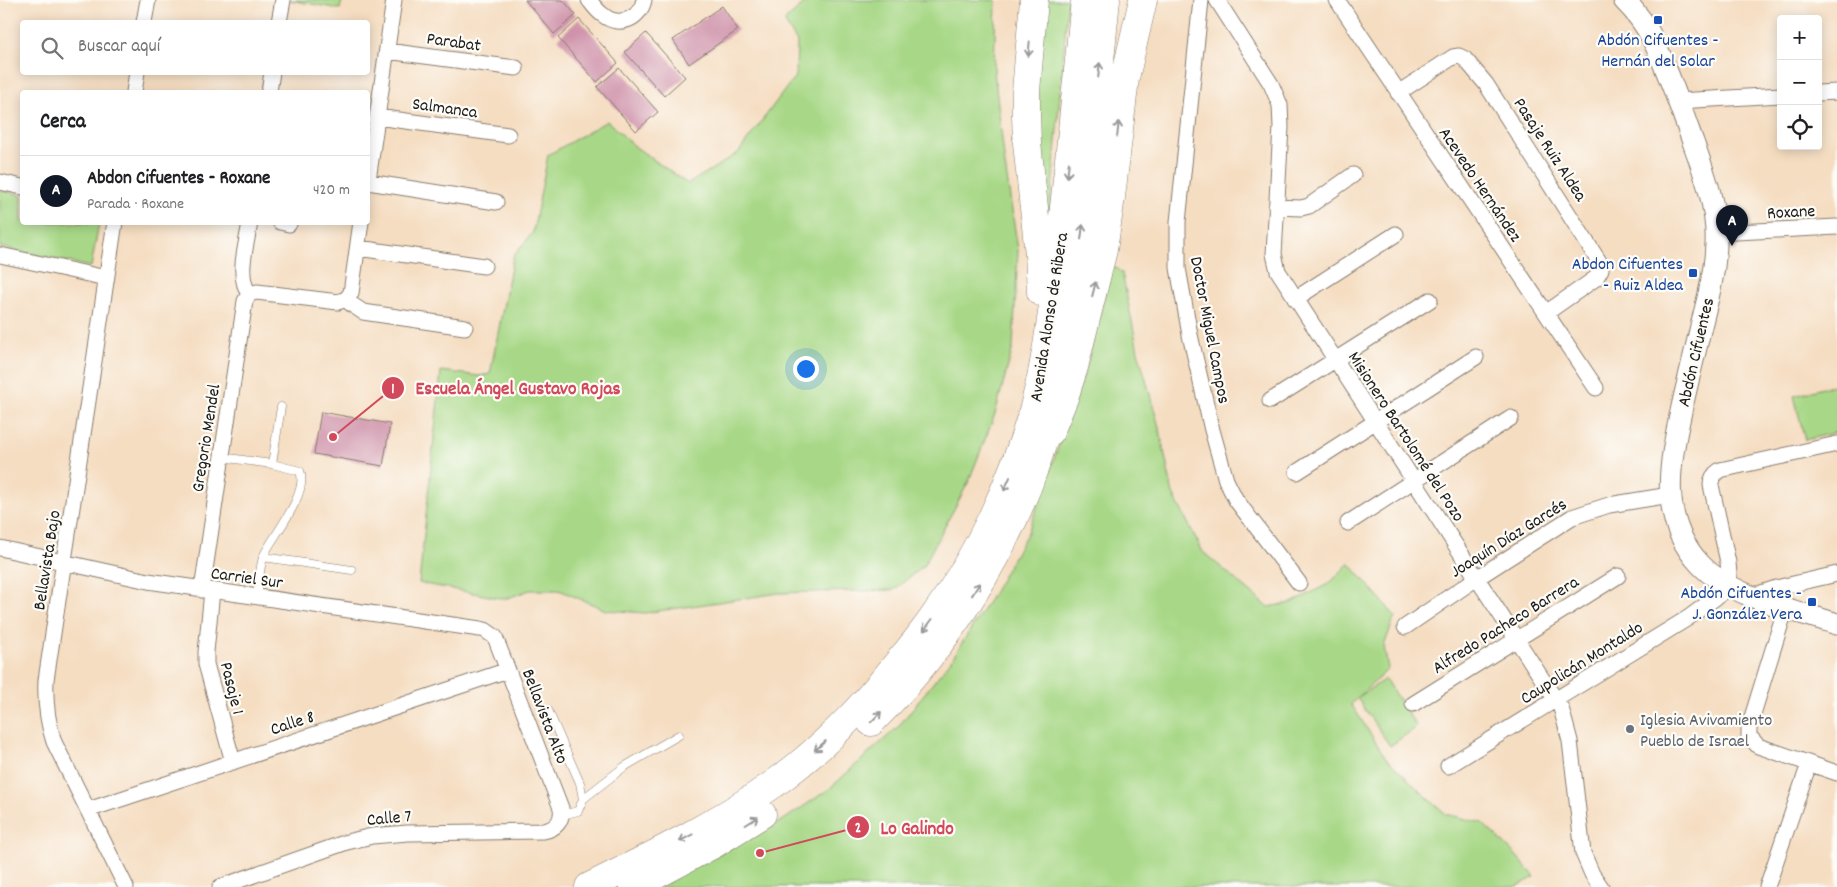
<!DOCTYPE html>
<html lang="es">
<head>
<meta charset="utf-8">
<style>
  body { margin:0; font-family:Dekko,sans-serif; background:#f6f6f6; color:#202124 }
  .controls { position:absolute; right:15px; top:15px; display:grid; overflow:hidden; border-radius:5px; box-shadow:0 2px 12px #0003 }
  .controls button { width:45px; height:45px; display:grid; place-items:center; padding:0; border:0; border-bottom:1px solid #e0e0e0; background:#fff; color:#202124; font:25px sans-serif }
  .you { position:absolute; left:805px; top:368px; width:18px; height:18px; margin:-12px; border:4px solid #fff; border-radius:50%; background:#1a73e8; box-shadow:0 0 0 8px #1a73e833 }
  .badge { display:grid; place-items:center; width:32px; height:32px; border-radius:50%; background:#111827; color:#fff; font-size:16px; font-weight:700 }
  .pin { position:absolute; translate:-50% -41px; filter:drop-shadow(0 1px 2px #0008) }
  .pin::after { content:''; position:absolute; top:26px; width:18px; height:15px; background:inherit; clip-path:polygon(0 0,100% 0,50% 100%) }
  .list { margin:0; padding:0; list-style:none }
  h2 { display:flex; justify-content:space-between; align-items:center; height:65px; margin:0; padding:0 20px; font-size:21px }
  h2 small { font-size:16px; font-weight:400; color:#757577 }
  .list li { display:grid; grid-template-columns:32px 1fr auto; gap:15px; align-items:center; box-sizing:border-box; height:70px; padding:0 20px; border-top:1px solid #e0e0e0 }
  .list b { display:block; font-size:19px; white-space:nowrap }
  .list p { margin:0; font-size:16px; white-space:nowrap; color:#757577 }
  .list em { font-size:16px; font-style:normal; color:#757577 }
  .icon { flex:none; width:28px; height:28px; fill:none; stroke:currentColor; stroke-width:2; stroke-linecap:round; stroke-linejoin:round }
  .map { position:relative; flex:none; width:1837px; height:887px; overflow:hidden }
  .search { position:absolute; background:#fff; box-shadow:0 2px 12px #0003; left:20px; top:20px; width:350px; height:55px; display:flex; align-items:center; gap:12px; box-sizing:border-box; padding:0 18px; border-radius:5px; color:#757577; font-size:19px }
  .panel { position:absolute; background:#fff; box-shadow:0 2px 12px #0003; left:20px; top:90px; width:350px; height:135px; border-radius:5px }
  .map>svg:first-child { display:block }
  .green { fill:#a8d887; stroke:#627a52 }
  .building { fill:#cf93aa }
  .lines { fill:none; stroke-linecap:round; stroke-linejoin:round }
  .lane-casing { stroke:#887c6e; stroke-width:9 }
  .street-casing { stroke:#887c6e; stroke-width:17 }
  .secondary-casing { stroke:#887c6e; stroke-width:23 }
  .highway-casing { stroke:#887c6e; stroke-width:29 }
  .lane { stroke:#fff; stroke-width:8 }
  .street { stroke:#fff; stroke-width:15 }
  .secondary { stroke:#fff; stroke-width:21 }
  .highway { stroke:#fff; stroke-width:28 }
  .oneway { stroke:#999 }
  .transit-dot { fill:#1a4fb4; stroke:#fdfcf7; stroke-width:2 }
  .worship-dot { fill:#6b7280; stroke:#fdfcf7; stroke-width:2 }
  .labels { text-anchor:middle; stroke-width:4.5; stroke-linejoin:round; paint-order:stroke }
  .transit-label { font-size:18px; fill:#164399; stroke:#fdfcf7; text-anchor:end }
  .street-label { font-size:18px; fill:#1c1c1c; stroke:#fdfcf7 }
  .worship-label { font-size:18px; fill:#5b616d; stroke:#fdfcf7; text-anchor:start }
  .leader { fill:none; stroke:#d1495b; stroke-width:2 }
  .callout-dot { fill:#d1495b; stroke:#fdfcf7; stroke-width:2 }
  .mark-label { font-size:15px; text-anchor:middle; font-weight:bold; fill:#fff }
  .callout-label { font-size:19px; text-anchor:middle; font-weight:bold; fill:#d1495b; stroke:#fdfcf7; stroke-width:4.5; stroke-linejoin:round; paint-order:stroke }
</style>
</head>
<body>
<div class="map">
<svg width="1837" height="887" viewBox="0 0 1837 887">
  <rect width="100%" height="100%" fill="#fdfcf7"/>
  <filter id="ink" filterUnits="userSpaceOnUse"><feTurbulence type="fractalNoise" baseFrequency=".02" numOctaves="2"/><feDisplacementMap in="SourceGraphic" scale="10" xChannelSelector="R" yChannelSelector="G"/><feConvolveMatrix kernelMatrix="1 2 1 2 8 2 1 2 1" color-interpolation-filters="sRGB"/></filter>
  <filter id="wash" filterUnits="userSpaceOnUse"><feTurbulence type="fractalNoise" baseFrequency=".0096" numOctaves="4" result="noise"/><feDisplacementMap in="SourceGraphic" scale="20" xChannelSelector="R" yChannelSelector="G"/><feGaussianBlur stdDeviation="1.12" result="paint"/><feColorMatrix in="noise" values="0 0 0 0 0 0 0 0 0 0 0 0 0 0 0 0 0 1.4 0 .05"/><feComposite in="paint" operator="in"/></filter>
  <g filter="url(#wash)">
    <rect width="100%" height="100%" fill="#f5ddc1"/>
    <path class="green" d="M289,0H342L340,9Z
      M809,0H996L994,70L1005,165L1018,250L1013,347L995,414L968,483L924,565L894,590L779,593L645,613L606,610L559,590H530L505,599L419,583L441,371L479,376L490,374L513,257L533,232L548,155L607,121L637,148L688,184L738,153L796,75L797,42L784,21Z
      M1041,0H1068L1048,236L1033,81Z
      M0,190L22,195V222L99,223L91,267L0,247Z
      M1112,265L1122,273L1138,351L1159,427L1173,494L1203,552L1268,607L1291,603L1330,583L1349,563L1395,616L1384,646L1388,669L1351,704L1386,758L1420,791L1446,814L1482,823L1513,852L1535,877L1516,887H657L785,819L829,789L898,727L952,659L991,597L1028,532L1086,369Z
      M1837,384V432L1805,440L1794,396Z
      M1385,679L1417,727L1390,746L1357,698Z"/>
    <g id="blocks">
      <path class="building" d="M525,0H563L576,15L554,34Z
        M722,6L738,30L689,64L673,40Z
        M579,19L618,63L597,82L558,38Z
        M646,33L685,77L664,96L625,52Z
        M619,68L658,112L636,131L597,87Z
        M321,412L390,424L383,466L314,454Z"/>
    </g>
  </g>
  <g filter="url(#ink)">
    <use href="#blocks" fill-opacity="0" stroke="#887c6e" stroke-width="1"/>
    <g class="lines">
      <g class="lane-casing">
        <path id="lane" d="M221,457L272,464L281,407
          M263,557L352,570
          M257,598C259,585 259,567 264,555C274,534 309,494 300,471L272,464
          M548,710L580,783L583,799L578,811L562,815
          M583,799L624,767L679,735"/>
      </g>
      <g class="street-casing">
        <path id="street" d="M589,0C593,5 597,11 603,15C619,28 640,19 644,0
          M1201,0L1178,222V268L1190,335L1212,430L1226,480L1236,500L1299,583
          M1217,0L1271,84L1280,105L1281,127L1274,254L1278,271L1561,708L1570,741L1583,853L1592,874L1601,887
          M1337,0L1596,388
          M144,22L148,0
          M279,22L283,0
          M387,51L516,68
          M134,92L137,72
          M269,92L272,72
          M1398,93L1453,57L1459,56L1465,59L1486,84L1600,263L1601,269L1596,278L1546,313
          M1818,93L1837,92
          M1678,101L1781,95
          M377,117L508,135
          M368,180L394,0
          M0,182L22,187
          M368,182L496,202
          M1276,207L1301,208L1309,206L1353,175
          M115,222L46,680C45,702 47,721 54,742L126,887
          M280,222L289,224
          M1716,233L1837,227
          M358,248L484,266
          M0,255L106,278
          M249,294L257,292L338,302L346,299
          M249,294C236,274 247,244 250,222
          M346,299L351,304L363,312L465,327
          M346,299L351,293L361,222
          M1295,299L1396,234
          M1270,401L1430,300
          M1297,472L1476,357
          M1348,523L1511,418
          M0,548L148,581L480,629L485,630L495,637L561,808C563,821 556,829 543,831L408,833L372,836L347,842L220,887
          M202,590L245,301L249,294
          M212,591L206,652V664L233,762
          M1752,596L1776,588L1837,574
          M1786,607L1749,727V736L1758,746L1837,773
          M1405,627L1477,578L1572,517L1609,505L1670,495
          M1413,704L1618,576
          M1448,766L1688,618L1730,587L1728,562L1711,485C1711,478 1714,474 1720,470L1837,444
          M88,810L508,670
          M1767,887L1809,764"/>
      </g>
      <g class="secondary-casing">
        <path id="secondary" d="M1624,0C1636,12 1646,25 1653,40C1667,68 1677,98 1688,128C1701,165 1718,204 1716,244C1715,272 1708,299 1701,326C1695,353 1688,380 1682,407C1670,462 1657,518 1700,564C1731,597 1794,610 1837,624"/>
      </g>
      <g class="highway-casing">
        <path id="highway" d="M1034,0L1026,91V115L1027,143L1039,254L1041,292
          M1061,371C1086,250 1093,123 1106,0
          M1050,432L1064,398L1074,367L1103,250L1111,197L1125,78L1143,0
          M871,722C956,638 1022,529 1051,413
          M589,887C652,856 717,824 775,783C821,750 861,709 896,665C909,650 922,634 933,618C978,555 1013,481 1034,407C1049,351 1055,291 1061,234C1070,156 1077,78 1085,0
          M633,887L714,844L762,814"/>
      </g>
      <use href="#lane" class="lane"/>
      <use href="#street" class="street"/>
      <use href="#secondary" class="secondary"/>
      <use href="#highway" class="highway"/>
    </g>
    <defs><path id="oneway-shaft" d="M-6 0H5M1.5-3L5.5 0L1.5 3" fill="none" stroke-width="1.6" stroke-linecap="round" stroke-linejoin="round" transform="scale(1.25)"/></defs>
    <g class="oneway">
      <use href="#oneway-shaft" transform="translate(1029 49) rotate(95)"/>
      <use href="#oneway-shaft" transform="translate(1099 70) rotate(-84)"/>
      <use href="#oneway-shaft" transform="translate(1118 129) rotate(-84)"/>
      <use href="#oneway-shaft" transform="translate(1068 170) rotate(96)"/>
      <use href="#oneway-shaft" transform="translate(1082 232) rotate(-83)"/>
      <use href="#oneway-shaft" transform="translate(1094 289) rotate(-76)"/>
      <use href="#oneway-shaft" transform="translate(1007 484) rotate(114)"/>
      <use href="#oneway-shaft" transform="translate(976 589) rotate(-58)"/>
      <use href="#oneway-shaft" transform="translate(928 625) rotate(127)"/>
      <use href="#oneway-shaft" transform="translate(876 717) rotate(-46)"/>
      <use href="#oneway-shaft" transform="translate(820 746) rotate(139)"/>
      <use href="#oneway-shaft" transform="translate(752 821) rotate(-32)"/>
      <use href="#oneway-shaft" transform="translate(686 838) rotate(152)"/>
    </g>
  </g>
  <g class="transit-dot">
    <rect x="1653" y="15" width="10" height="10" rx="2.5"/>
    <rect x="1688" y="268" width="10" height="10" rx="2.5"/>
    <rect x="1807" y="597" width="10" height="10" rx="2.5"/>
  </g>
  <circle class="worship-dot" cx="1630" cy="729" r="5"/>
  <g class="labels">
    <g class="transit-label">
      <text x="1658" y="45" text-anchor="middle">Abdón Cifuentes -<tspan x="1658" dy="21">Hernán del Solar</tspan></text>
      <text x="1683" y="269">Abdon Cifuentes<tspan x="1683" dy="21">- Ruiz Aldea</tspan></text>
      <text x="1802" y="598">Abdón Cifuentes -<tspan x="1802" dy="21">J. González Vera</tspan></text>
    </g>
    <g class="street-label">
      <text transform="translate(454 41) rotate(8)" y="6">Parabat</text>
      <text transform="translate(445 107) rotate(8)" y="6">Salmanca</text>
      <text transform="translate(1551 149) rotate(57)" y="6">Pasaje Ruiz Aldea</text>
      <text transform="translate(1481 184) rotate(56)" y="6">Acevedo Hernández</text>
      <text transform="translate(1791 211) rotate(-3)" y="6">Roxane</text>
      <text transform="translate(1048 317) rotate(-81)" y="6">Avenida Alonso de Ribera</text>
      <text transform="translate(1211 330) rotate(79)" y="6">Doctor Miguel Campos</text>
      <text transform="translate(1695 352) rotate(-77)" y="6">Abdón Cifuentes</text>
      <text transform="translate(1407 436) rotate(57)" y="6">Misionero Bartolomé del Pozo</text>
      <text transform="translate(205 438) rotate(-81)" y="6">Gregorio Mendel</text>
      <text transform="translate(1508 537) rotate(-32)" y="6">Joaquín Díaz Garcés</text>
      <text transform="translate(46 560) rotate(-81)" y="6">Bellavista Bajo</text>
      <text transform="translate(247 577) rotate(8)" y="6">Carriel Sur</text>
      <text transform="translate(1505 624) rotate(-32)" y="6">Alfredo Pacheco Barrera</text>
      <text transform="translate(1581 662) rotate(-32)" y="6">Caupolicán Montaldo</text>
      <text transform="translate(233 688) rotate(76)" y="6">Pasaje 1</text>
      <text transform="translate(546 716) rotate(69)" y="6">Bellavista Alto</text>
      <text transform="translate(292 722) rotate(-18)" y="6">Calle 8</text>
      <text transform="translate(389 817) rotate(-5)" y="6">Calle 7</text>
    </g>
    <g class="worship-label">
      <text x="1640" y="725">Iglesia Avivamiento<tspan x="1640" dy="21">Pueblo de Israel</tspan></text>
    </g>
  </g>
  <path class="leader" d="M333 437L393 388M760 853L858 827"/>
  <g class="callout-dot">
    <circle cx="333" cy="437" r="5"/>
    <circle cx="760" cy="853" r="5"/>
    <circle cx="393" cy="388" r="12"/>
    <circle cx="858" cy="827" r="12"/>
  </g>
  <g class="mark-label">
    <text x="393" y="393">1</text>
    <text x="858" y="832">2</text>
  </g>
  <g class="callout-label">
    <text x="518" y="394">Escuela Ángel Gustavo Rojas</text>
    <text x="917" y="834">Lo Galindo</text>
  </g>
</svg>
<div class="controls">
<button>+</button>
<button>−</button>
<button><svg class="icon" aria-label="locate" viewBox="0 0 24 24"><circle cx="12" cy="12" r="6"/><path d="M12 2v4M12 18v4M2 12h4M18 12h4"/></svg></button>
</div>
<div class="you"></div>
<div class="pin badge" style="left:1732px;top:246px">A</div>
<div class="search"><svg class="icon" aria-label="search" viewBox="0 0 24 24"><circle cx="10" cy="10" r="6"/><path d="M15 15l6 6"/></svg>Buscar aquí</div>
<section class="panel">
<h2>Cerca<small></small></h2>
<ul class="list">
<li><span class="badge">A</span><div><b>Abdon Cifuentes - Roxane</b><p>Parada · Roxane</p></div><em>420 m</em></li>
</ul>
</section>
</div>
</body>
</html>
